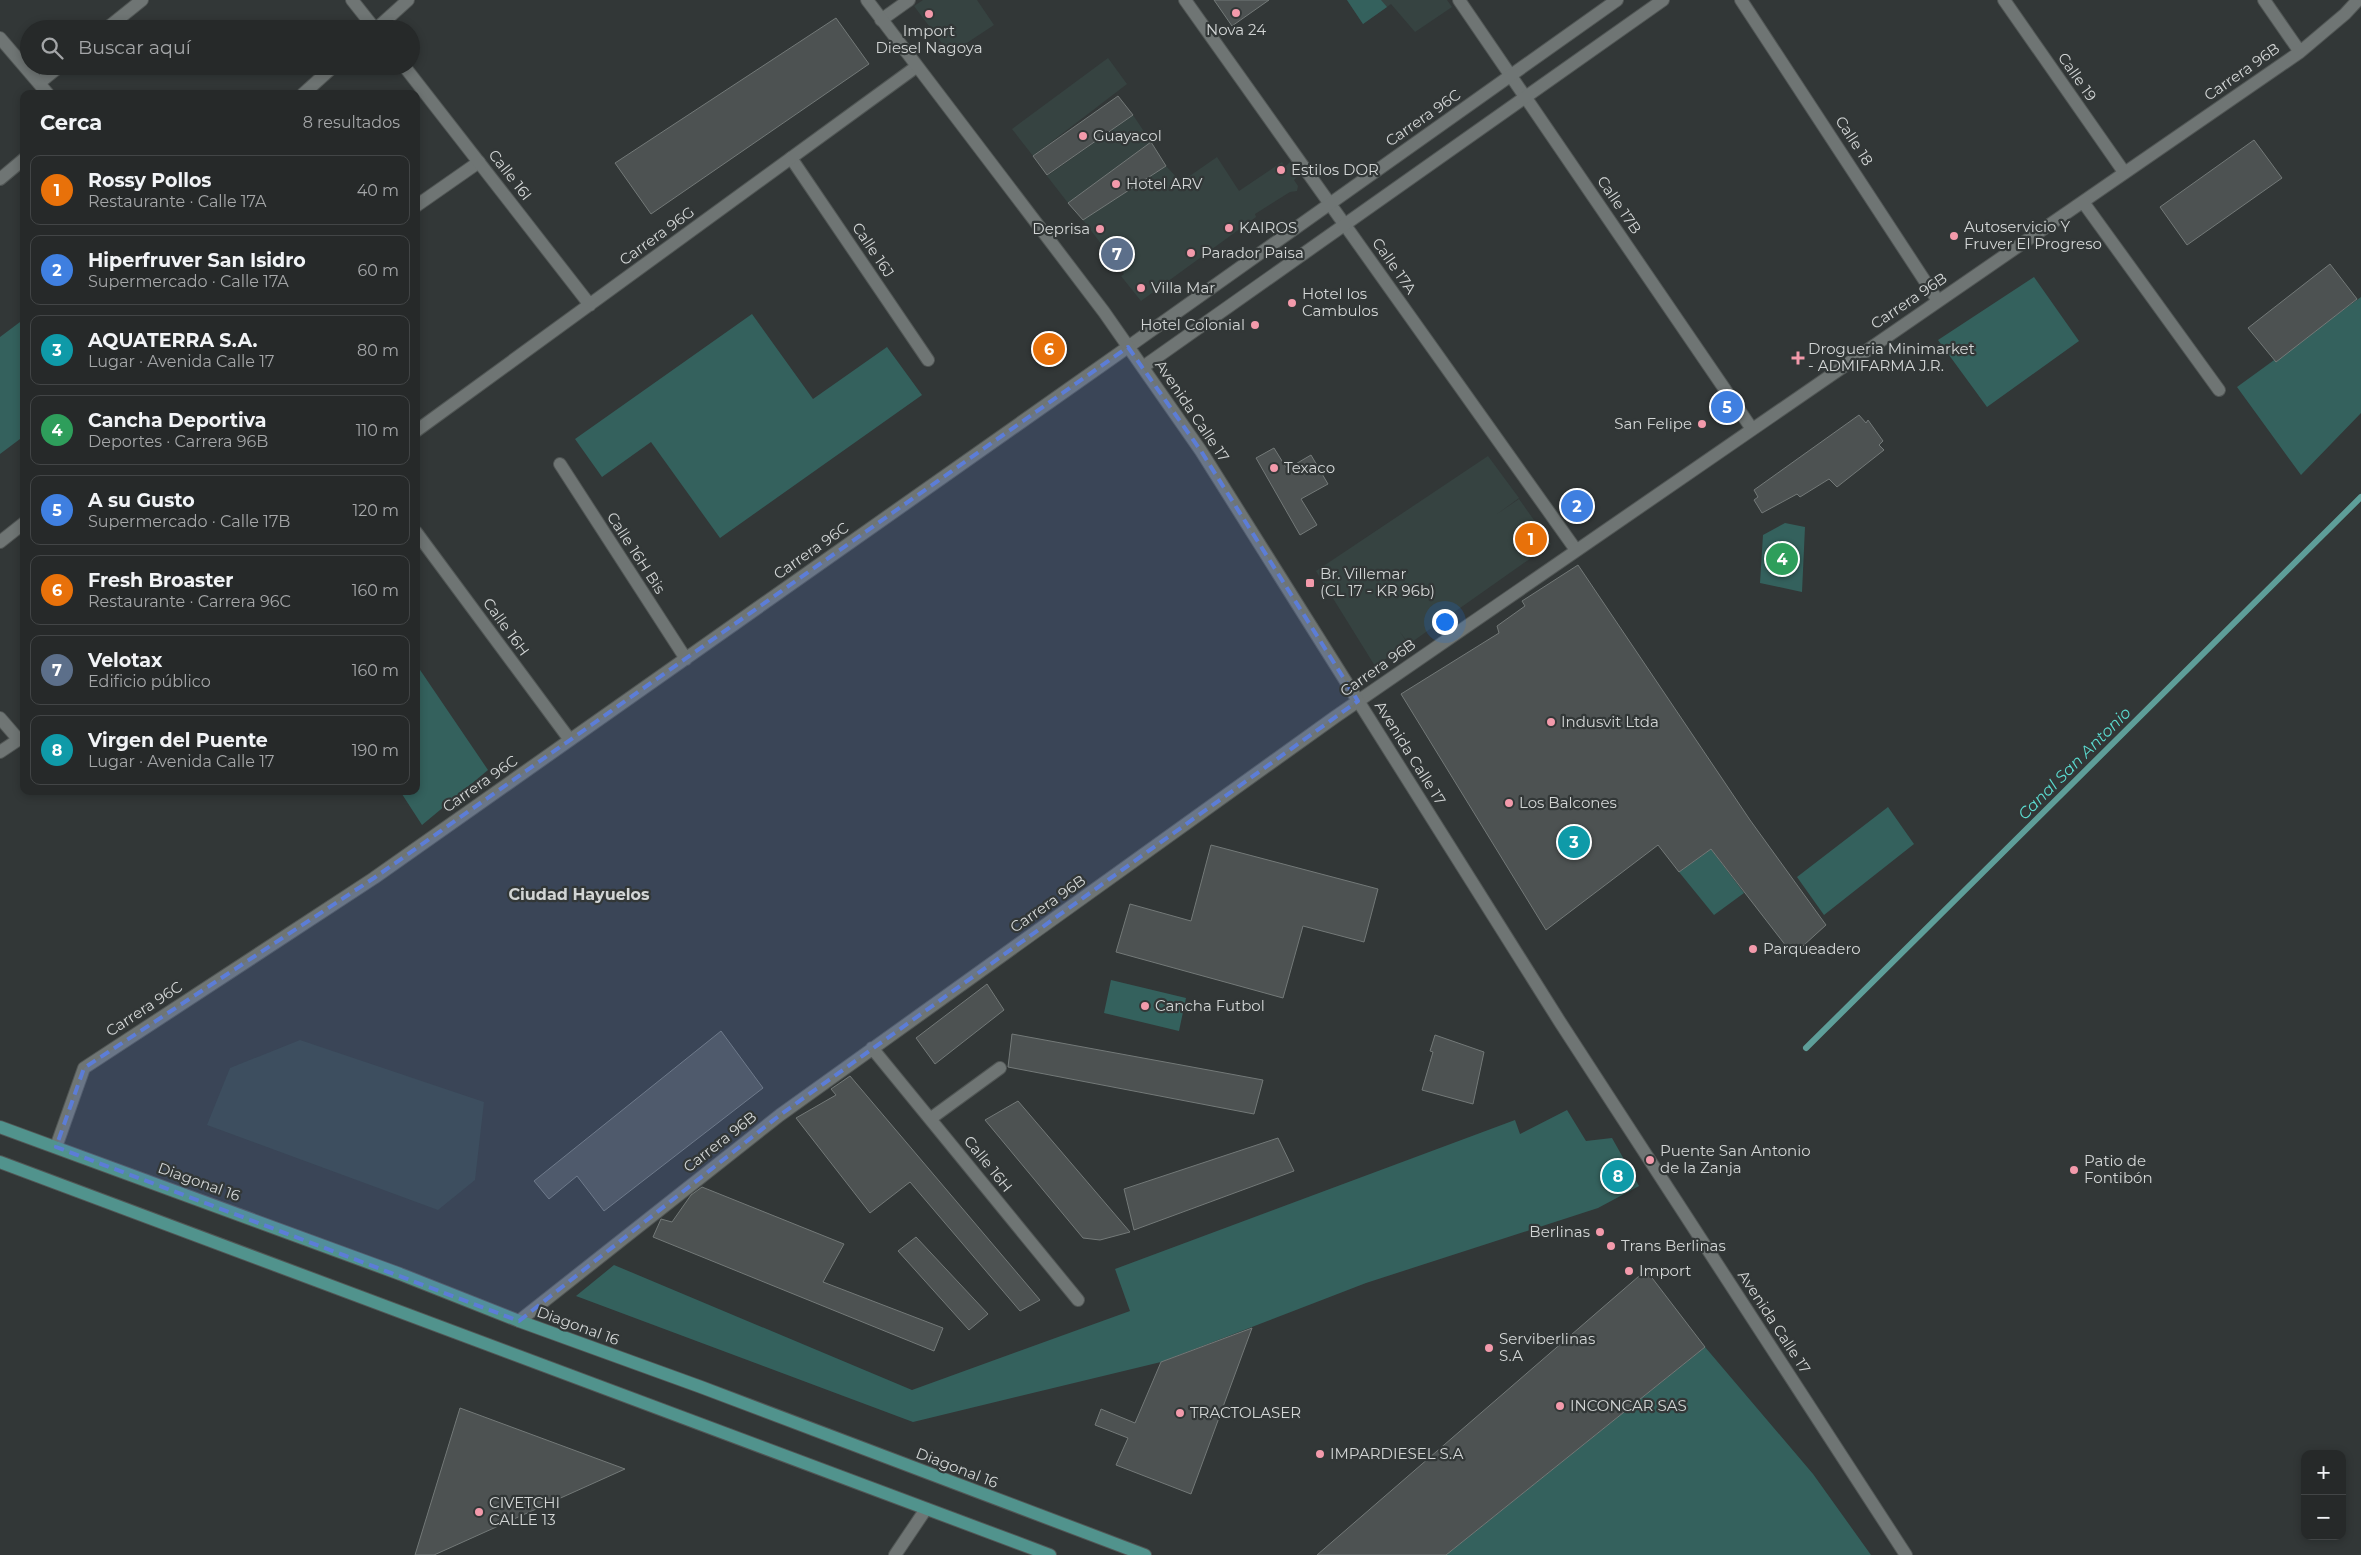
<!DOCTYPE html>
<html lang="es">
<head>
<meta charset="utf-8">
<style>
  body { margin:0; font-family:Montserrat,sans-serif; background:#2e3131; color:#f1f3f6 }
  .controls { position:absolute; right:15px; bottom:15px; display:grid; overflow:hidden; border-radius:10px; box-shadow:0 2px 8px #0003 }
  .controls button { width:45px; height:45px; display:grid; place-items:center; padding:0; border:0; border-bottom:1px solid #424546; background:#262929; color:#f1f3f6; font:25px sans-serif }
  .you { position:absolute; left:1444px; top:621px; width:18px; height:18px; margin:-12px; border:4px solid #fff; border-radius:50%; background:#1a73e8; box-shadow:0 0 0 8px #1a73e833 }
  .badge { display:grid; place-items:center; width:32px; height:32px; border-radius:50%; background:#f39aab; color:#fff; font-size:16px; font-weight:700 }
  .pin { position:absolute; translate:-50% -50%; border:2px solid #fff; box-shadow:0 1px 5px #0006 }
  .list { margin:0; padding:0; list-style:none }
  h2 { display:flex; justify-content:space-between; align-items:center; height:65px; margin:0; padding:0 20px; font-size:21px }
  h2 small { font-size:16px; font-weight:400; color:#a4a6a8 }
  .list li { display:grid; grid-template-columns:32px 1fr auto; gap:15px; align-items:center; box-sizing:border-box; height:70px; margin:0 10px 10px; padding:0 10px; border:1px solid #424546; border-radius:10px }
  .list b { display:block; font-size:19px; white-space:nowrap }
  .list p { margin:0; font-size:16px; white-space:nowrap; color:#a4a6a8 }
  .list em { font-size:16px; font-style:normal; color:#a4a6a8 }
  .icon { flex:none; width:28px; height:28px; fill:none; stroke:currentColor; stroke-width:2; stroke-linecap:round; stroke-linejoin:round }
  .map { position:relative; flex:none; width:2361px; height:1555px; overflow:hidden }
  .search { position:absolute; background:#262929; box-shadow:0 2px 8px #0003; left:20px; top:20px; width:400px; height:55px; display:flex; align-items:center; gap:12px; box-sizing:border-box; padding:0 18px; border-radius:28px; color:#a4a6a8; font-size:19px }
  .panel { position:absolute; background:#262929; box-shadow:0 2px 8px #0003; left:20px; top:90px; width:400px; height:705px; border-radius:10px }
  .map>svg:first-child { display:block }
  .built { fill:#364341 }
  .green { fill:#34615d }
  .lines { fill:none; stroke-linecap:round; stroke-linejoin:round }
  .stream { stroke:#5e9e99; stroke-width:6 }
  .building { fill:#4d5252; stroke:#737978 }
  .minor-casing { stroke:#515655; stroke-width:14 }
  .tertiary-casing { stroke:#515655; stroke-width:14 }
  .secondary-casing { stroke:#515655; stroke-width:14 }
  .primary-casing { stroke:#515655; stroke-width:14 }
  .minor { stroke:#6f7574; stroke-width:12 }
  .tertiary { stroke:#6f7574; stroke-width:12 }
  .secondary { stroke:#6f7574; stroke-width:12 }
  .primary { stroke:#51938d; stroke-width:12 }
  .marked { fill:#5c7dd7; fill-opacity:0.2; stroke:#5c7dd7; stroke-width:4; stroke-dasharray:10 6; stroke-linejoin:round }
  .poi-dot { fill:#f39aab; stroke:#323737; stroke-width:2 }
  .labels { text-anchor:middle; stroke-width:4.5; stroke-linejoin:round; paint-order:stroke }
  .poi-label { font-size:15px; fill:#d2d5d5; stroke:#323737; text-anchor:start }
  .street-label { font-size:15px; fill:#d2d5d5; stroke:#323737 }
  .water-label { font-size:16px; font-style:italic; fill:#5bdbd0; stroke:#323737 }
  .neighbourhood-label { font-size:16px; font-weight:bold; fill:#d2d5d5; stroke:#323737 }
</style>
</head>
<body>
<div class="map">
<svg width="2361" height="1555" viewBox="0 0 2361 1555">
  <rect width="100%" height="100%" fill="#323737"/>
  <path class="built" d="M923,0H977L994,25L950,54L914,6Z
    M1347,0H1447L1452,7L1415,32L1391,4L1363,24Z
    M1108,58L1127,84L1033,156L1012,129Z
    M1133,115L1151,142L1068,203L1047,176Z
    M1217,157L1239,191L1282,162L1285,167L1290,162L1300,174L1294,180L1298,186L1297,191L1290,192L1255,214L1256,217L1141,301L1121,276L1124,274L1083,220L1166,166L1181,182Z
    M1488,456L1519,498L1497,514L1519,499L1551,544L1409,644L1400,632L1408,644L1375,666L1316,571Z
    M300,1040L484,1102L475,1180L438,1210L207,1125L230,1068Z"/>
  <path class="green" d="M1347,0H1381L1387,7L1363,24Z
    M2034,277L2079,341L1987,407L1938,340Z
    M2361,297V413L2301,475L2237,387Z
    M752,314L813,399L887,347L922,395L720,538L651,442L602,477L575,439Z
    M24,319V436L0,454V337Z
    M1785,523L1805,527L1802,592L1760,583L1763,535Z
    M416,664L488,770L422,825L400,791H416Z
    M1888,807L1914,844L1824,915L1797,877Z
    M1711,849L1744,893L1714,915L1679,872Z
    M1111,980L1186,998L1179,1031L1104,1013Z
    M1567,1110L1586,1141L1612,1138L1639,1186L1598,1208L1366,1283L1161,1362L913,1422L576,1296L614,1265L912,1390L1130,1311L1115,1269L1515,1120L1520,1134Z
    M1705,1347L1813,1474L1871,1555H1446Z"/>
  <g class="lines">
    <path class="stream" d="M1806,1048L2361,497"/>
  </g>
  <path class="building" d="M1214,0H1269L1232,26Z
    M836,18L869,64L651,214L615,163Z
    M1118,96L1133,115L1047,175L1033,156Z
    M2254,140L2282,178L2187,245L2160,207Z
    M1151,142L1166,166L1083,220L1068,203Z
    M2330,264L2357,299L2276,362L2248,328Z
    M1859,415L1866,423L1868,420L1883,441L1879,445L1884,450L1837,487L1829,479L1800,497L1797,494L1762,513L1754,500L1758,497L1754,490Z
    M1274,448L1287,469L1311,455L1328,484L1301,499L1317,525L1300,535L1256,458Z
    M1578,565L1750,820L1826,925L1793,955L1711,849L1679,872L1658,845L1546,930L1401,694L1499,633L1497,626L1525,606L1522,601Z
    M1211,845L1378,889L1364,942L1303,926L1283,998L1116,952L1130,904L1191,921Z
    M987,984L1004,1010L935,1064L916,1038Z
    M721,1031L763,1088L604,1211L577,1176L549,1199L534,1181Z
    M1012,1034L1263,1080L1254,1114L1008,1067Z
    M1435,1035L1484,1052L1473,1104L1422,1090L1433,1052L1430,1051Z
    M850,1076L1040,1300L1020,1311L910,1182L870,1213L796,1118L836,1095L831,1089Z
    M1018,1101L1130,1232L1100,1240L1083,1238L985,1120Z
    M1278,1138L1294,1171L1134,1230L1124,1189Z
    M702,1187L844,1244L823,1282L943,1328L934,1351L653,1237L661,1219L672,1222L691,1195Z
    M916,1237L988,1314L969,1330L898,1251Z
    M1646,1270L1705,1347L1446,1555H1317Z
    M1252,1328L1191,1494L1116,1465L1128,1438L1095,1425L1101,1409L1135,1423L1161,1362Z
    M460,1408L625,1469L434,1555H415Z"/>
  <g class="lines">
    <g class="minor-casing">
      <path id="minor" d="M1185,0L1576,550
        M1459,0L1752,429
        M1741,0L1938,301
        M2004,0L2124,172
        M2264,0L2300,52
        M881,20L909,0
        M106,29L142,0
        M376,29L408,0
        M39,83L60,66
        M303,94L334,66
        M791,158L928,360
        M0,179L24,159
        M2083,202L2219,390
        M416,206L479,162
        M560,464L686,659
        M416,532L570,740
        M0,542L24,523
        M0,718L19,740
        M0,752L24,736
        M872,1048L1078,1300
        M930,1119L1000,1068
        M56,1147L84,1068L374,878L1128,347
        M519,1321L780,1115L1335,717L2300,52L2345,14L2358,0
        M895,1555L926,1509"/>
    </g>
    <g class="tertiary-casing">
      <path id="tertiary" d="M352,0L375,29
        M0,38L48,94
        M404,66L590,305
        M1128,347L1617,0
        M1143,367L1663,0
        M416,431L916,67"/>
    </g>
    <g class="secondary-casing">
      <path id="secondary" d="M867,0L1104,312L1201,451L1560,1022L1906,1555"/>
    </g>
    <g class="primary-casing">
      <path id="primary" d="M0,1127L400,1274L519,1321L701,1387L1145,1555
        M0,1162L1050,1555"/>
    </g>
    <use href="#minor" class="minor"/>
    <use href="#tertiary" class="tertiary"/>
    <use href="#secondary" class="secondary"/>
    <use href="#primary" class="primary"/>
  </g>
  <path class="marked" d="M1128,347L1201,451L1358,701L780,1115L519,1321L56,1147L84,1068L374,878Z"/>
  <g class="poi-dot">
    <circle cx="1236" cy="13" r="5"/>
    <circle cx="929" cy="14" r="5"/>
    <circle cx="1083" cy="136" r="5"/>
    <circle cx="1281" cy="170" r="5"/>
    <circle cx="1116" cy="184" r="5"/>
    <circle cx="1229" cy="228" r="5"/>
    <circle cx="1100" cy="229" r="5"/>
    <circle cx="1954" cy="236" r="5"/>
    <circle cx="1191" cy="253" r="5"/>
    <circle cx="1141" cy="288" r="5"/>
    <circle cx="1292" cy="303" r="5"/>
    <circle cx="1255" cy="325" r="5"/>
    <path d="M1795.5 350.5h5v5h5v5h-5v5h-5v-5h-5v-5h5z"/>
    <circle cx="1702" cy="424" r="5"/>
    <circle cx="1274" cy="468" r="5"/>
    <rect x="1305" y="578" width="10" height="10" rx="2.5"/>
    <circle cx="1551" cy="722" r="5"/>
    <circle cx="1509" cy="803" r="5"/>
    <circle cx="1753" cy="949" r="5"/>
    <circle cx="1145" cy="1006" r="5"/>
    <circle cx="1650" cy="1160" r="5"/>
    <circle cx="2074" cy="1170" r="5"/>
    <circle cx="1600" cy="1232" r="5"/>
    <circle cx="1611" cy="1246" r="5"/>
    <circle cx="1629" cy="1271" r="5"/>
    <circle cx="1489" cy="1348" r="5"/>
    <circle cx="1560" cy="1406" r="5"/>
    <circle cx="1180" cy="1413" r="5"/>
    <circle cx="1320" cy="1454" r="5"/>
    <circle cx="479" cy="1512" r="5"/>
  </g>
  <g class="labels">
    <g class="poi-label">
      <text x="1236" y="35" text-anchor="middle">Nova 24</text>
      <text x="929" y="36" text-anchor="middle">Import<tspan x="929" dy="17">Diesel Nagoya</tspan></text>
      <text x="1093" y="141">Guayacol</text>
      <text x="1291" y="175">Estilos DOR</text>
      <text x="1126" y="189">Hotel ARV</text>
      <text x="1964" y="232">Autoservicio Y<tspan x="1964" dy="17">Fruver El Progreso</tspan></text>
      <text x="1239" y="233">KAIROS</text>
      <text x="1090" y="234" text-anchor="end">Deprisa</text>
      <text x="1201" y="258">Parador Paisa</text>
      <text x="1151" y="293">Villa Mar</text>
      <text x="1302" y="299">Hotel los<tspan x="1302" dy="17">Cambulos</tspan></text>
      <text x="1245" y="330" text-anchor="end">Hotel Colonial</text>
      <text x="1808" y="354">Drogueria Minimarket<tspan x="1808" dy="17">- ADMIFARMA J.R.</tspan></text>
      <text x="1692" y="429" text-anchor="end">San Felipe</text>
      <text x="1284" y="473">Texaco</text>
      <text x="1320" y="579">Br. Villemar<tspan x="1320" dy="17">(CL 17 - KR 96b)</tspan></text>
      <text x="1561" y="727">Indusvit Ltda</text>
      <text x="1519" y="808">Los Balcones</text>
      <text x="1763" y="954">Parqueadero</text>
      <text x="1155" y="1011">Cancha Futbol</text>
      <text x="1660" y="1156">Puente San Antonio<tspan x="1660" dy="17">de la Zanja</tspan></text>
      <text x="2084" y="1166">Patio de<tspan x="2084" dy="17">Fontibón</tspan></text>
      <text x="1590" y="1237" text-anchor="end">Berlinas</text>
      <text x="1621" y="1251">Trans Berlinas</text>
      <text x="1639" y="1276">Import</text>
      <text x="1499" y="1344">Serviberlinas<tspan x="1499" dy="17">S.A</tspan></text>
      <text x="1570" y="1411">INCONCAR SAS</text>
      <text x="1190" y="1418">TRACTOLASER</text>
      <text x="1330" y="1459">IMPARDIESEL S.A</text>
      <text x="489" y="1508">CIVETCHI<tspan x="489" dy="17">CALLE 13</tspan></text>
    </g>
    <g class="street-label">
      <text transform="translate(2242 72) rotate(-35)" y="5">Carrera 96B</text>
      <text transform="translate(2077 77) rotate(55)" y="5">Calle 19</text>
      <text transform="translate(1423 118) rotate(-35)" y="5">Carrera 96C</text>
      <text transform="translate(1854 141) rotate(57)" y="5">Calle 18</text>
      <text transform="translate(510 175) rotate(52)" y="5">Calle 16I</text>
      <text transform="translate(1619 205) rotate(56)" y="5">Calle 17B</text>
      <text transform="translate(657 236) rotate(-36)" y="5">Carrera 96G</text>
      <text transform="translate(873 250) rotate(56)" y="5">Calle 16J</text>
      <text transform="translate(1394 266) rotate(55)" y="5">Calle 17A</text>
      <text transform="translate(1909 301) rotate(-34)" y="5">Carrera 96B</text>
      <text transform="translate(1192 411) rotate(56)" y="5">Avenida Calle 17</text>
      <text transform="translate(811 551) rotate(-35)" y="5">Carrera 96C</text>
      <text transform="translate(636 553) rotate(57)" y="5">Calle 16H Bis</text>
      <text transform="translate(506 627) rotate(54)" y="5">Calle 16H</text>
      <text transform="translate(1378 668) rotate(-35)" y="5">Carrera 96B</text>
      <text transform="translate(1410 753) rotate(58)" y="5">Avenida Calle 17</text>
      <text transform="translate(480 784) rotate(-35)" y="5">Carrera 96C</text>
      <text transform="translate(1048 904) rotate(-35)" y="5">Carrera 96B</text>
      <text transform="translate(144 1009) rotate(-33)" y="5">Carrera 96C</text>
      <text transform="translate(720 1142) rotate(-38)" y="5">Carrera 96B</text>
      <text transform="translate(988 1164) rotate(51)" y="5">Calle 16H</text>
      <text transform="translate(199 1182) rotate(20)" y="5">Diagonal 16</text>
      <text transform="translate(1774 1322) rotate(57)" y="5">Avenida Calle 17</text>
      <text transform="translate(578 1326) rotate(20)" y="5">Diagonal 16</text>
      <text transform="translate(957 1468) rotate(21)" y="5">Diagonal 16</text>
    </g>
    <g class="water-label">
      <text transform="translate(2074 763) rotate(-45)" y="6">Canal San Antonio</text>
    </g>
    <g class="neighbourhood-label">
      <text x="579" y="900">Ciudad Hayuelos</text>
    </g>
  </g>
</svg>
<div class="controls">
<button>+</button>
<button>−</button>
</div>
<div class="you"></div>
<div class="pin badge" style="left:1531px;top:539px;background:#e8710a">1</div>
<div class="pin badge" style="left:1577px;top:506px;background:#3f7fe0">2</div>
<div class="pin badge" style="left:1574px;top:842px;background:#0f9aa8">3</div>
<div class="pin badge" style="left:1782px;top:559px;background:#2e9e5b">4</div>
<div class="pin badge" style="left:1727px;top:407px;background:#3f7fe0">5</div>
<div class="pin badge" style="left:1049px;top:349px;background:#e8710a">6</div>
<div class="pin badge" style="left:1117px;top:254px;background:#5c6f8a">7</div>
<div class="pin badge" style="left:1618px;top:1176px;background:#0f9aa8">8</div>
<div class="search"><svg class="icon" aria-label="search" viewBox="0 0 24 24"><circle cx="10" cy="10" r="6"/><path d="M15 15l6 6"/></svg>Buscar aquí</div>
<section class="panel">
<h2>Cerca<small>8 resultados</small></h2>
<ul class="list">
<li><span class="badge" style="background:#e8710a">1</span><div><b>Rossy Pollos</b><p>Restaurante · Calle 17A</p></div><em>40 m</em></li>
<li><span class="badge" style="background:#3f7fe0">2</span><div><b>Hiperfruver San Isidro</b><p>Supermercado · Calle 17A</p></div><em>60 m</em></li>
<li><span class="badge" style="background:#0f9aa8">3</span><div><b>AQUATERRA S.A.</b><p>Lugar · Avenida Calle 17</p></div><em>80 m</em></li>
<li><span class="badge" style="background:#2e9e5b">4</span><div><b>Cancha Deportiva</b><p>Deportes · Carrera 96B</p></div><em>110 m</em></li>
<li><span class="badge" style="background:#3f7fe0">5</span><div><b>A su Gusto</b><p>Supermercado · Calle 17B</p></div><em>120 m</em></li>
<li><span class="badge" style="background:#e8710a">6</span><div><b>Fresh Broaster</b><p>Restaurante · Carrera 96C</p></div><em>160 m</em></li>
<li><span class="badge" style="background:#5c6f8a">7</span><div><b>Velotax</b><p>Edificio público</p></div><em>160 m</em></li>
<li><span class="badge" style="background:#0f9aa8">8</span><div><b>Virgen del Puente</b><p>Lugar · Avenida Calle 17</p></div><em>190 m</em></li>
</ul>
</section>
</div>
</body>
</html>
